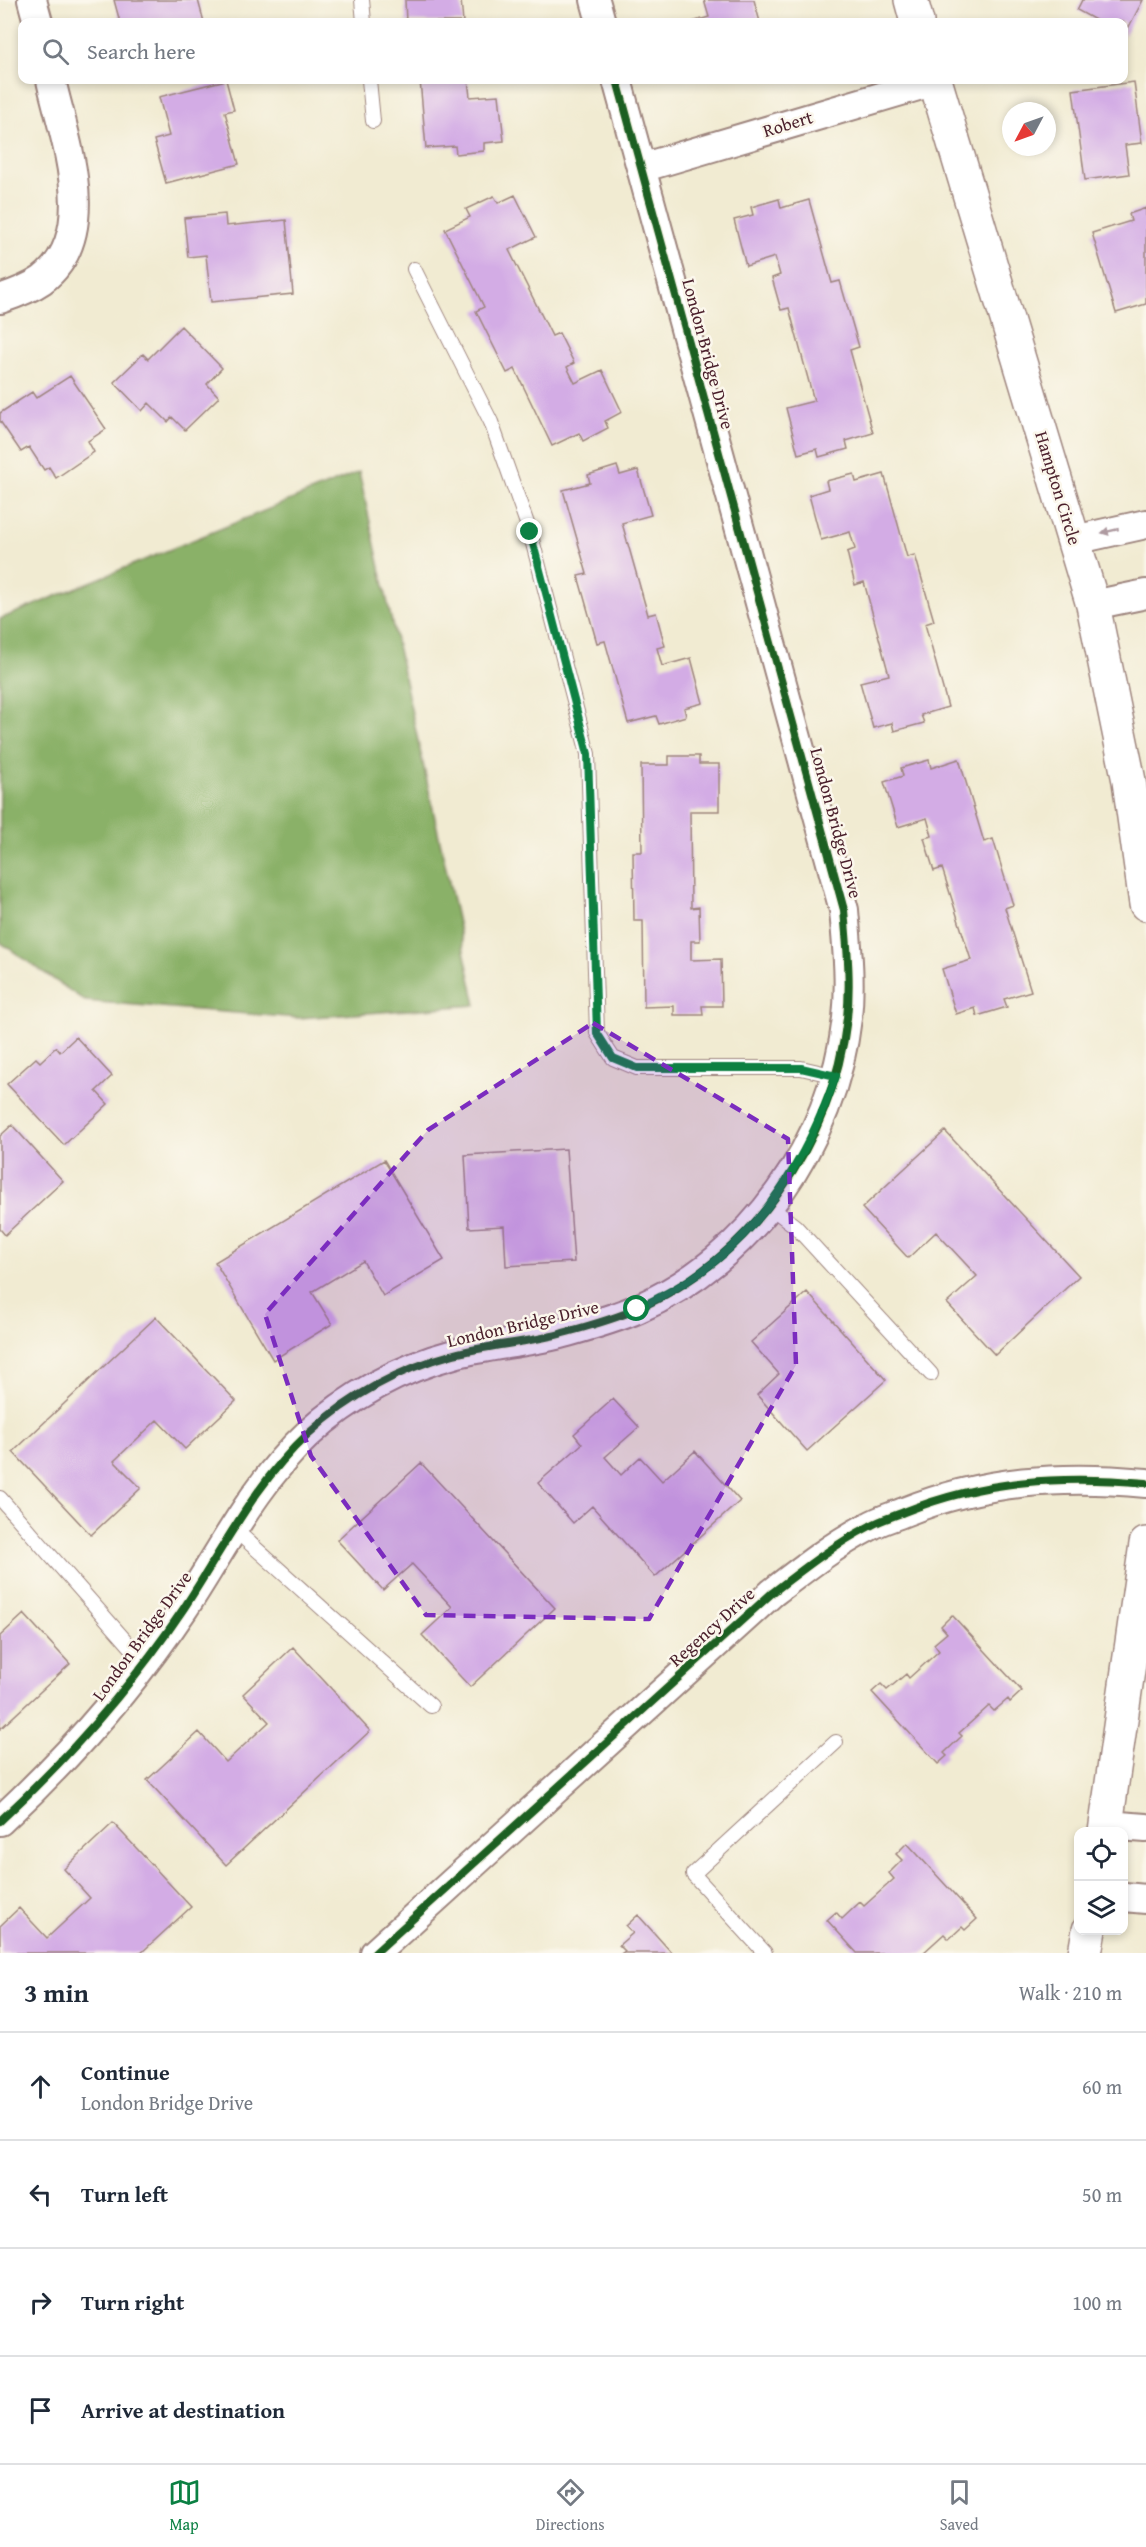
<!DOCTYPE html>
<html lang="en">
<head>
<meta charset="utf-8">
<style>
  body { margin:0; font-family:"Gentium Book Plus",serif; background:#f2f2f3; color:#1f2937 }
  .controls { position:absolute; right:18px; bottom:18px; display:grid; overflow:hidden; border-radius:12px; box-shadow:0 3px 9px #0003 }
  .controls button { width:54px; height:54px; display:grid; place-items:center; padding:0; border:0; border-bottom:2px solid #e0e1e3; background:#fff; color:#1f2937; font:30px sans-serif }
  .compass { position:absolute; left:1002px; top:102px; width:54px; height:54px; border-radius:50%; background:#fff; box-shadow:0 3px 9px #0003; rotate:229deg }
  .stop { position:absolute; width:18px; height:18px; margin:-14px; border:4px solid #0b8043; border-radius:50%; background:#fff }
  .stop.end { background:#0b8043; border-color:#fff; box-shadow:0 2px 6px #0008 }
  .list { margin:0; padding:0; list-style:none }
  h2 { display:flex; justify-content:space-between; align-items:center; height:78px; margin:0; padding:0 24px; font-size:26px }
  h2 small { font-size:20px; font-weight:400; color:#747a83 }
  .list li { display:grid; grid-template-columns:39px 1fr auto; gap:18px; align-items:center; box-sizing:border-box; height:108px; padding:0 24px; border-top:2px solid #e0e1e3 }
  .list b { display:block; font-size:22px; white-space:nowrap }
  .list p { margin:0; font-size:20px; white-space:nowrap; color:#747a83 }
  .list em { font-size:20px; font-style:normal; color:#747a83 }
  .icon { flex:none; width:33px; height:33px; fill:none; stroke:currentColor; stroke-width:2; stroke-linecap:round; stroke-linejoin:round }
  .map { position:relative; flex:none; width:1146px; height:1953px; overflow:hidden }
  .search { position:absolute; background:#fff; box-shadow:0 3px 9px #0003; left:18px; right:18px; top:18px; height:66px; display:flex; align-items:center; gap:15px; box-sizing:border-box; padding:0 21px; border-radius:12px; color:#747a83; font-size:22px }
  .sheet { height:510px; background:#fff }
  nav { display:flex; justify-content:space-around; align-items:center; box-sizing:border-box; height:84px; border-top:2px solid #e0e1e3; background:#fff; font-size:16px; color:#747a83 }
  nav a { display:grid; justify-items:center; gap:3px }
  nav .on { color:#0b8043 }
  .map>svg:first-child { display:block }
  .forest { fill:#8ab167; stroke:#6a6849; stroke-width:1.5 }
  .building { fill:#d3ace5 }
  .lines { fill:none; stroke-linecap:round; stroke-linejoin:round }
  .service-casing { stroke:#9e857e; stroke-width:16 }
  .minor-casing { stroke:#9e857e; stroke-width:32 }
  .tertiary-casing { stroke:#9e857e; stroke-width:36 }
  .service { stroke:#fff; stroke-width:14 }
  .minor { stroke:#fff; stroke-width:28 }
  .tertiary { stroke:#fff; stroke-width:33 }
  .cycleway-casing { stroke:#fbf7ec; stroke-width:11 }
  .cycleway { stroke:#1b5e20; stroke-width:8 }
  .oneway { fill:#ae9aa0 }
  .route { stroke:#0b8043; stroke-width:8 }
  .marked { fill:#7b2cbf; fill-opacity:0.2; stroke:#7b2cbf; stroke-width:4.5; stroke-dasharray:12 8; stroke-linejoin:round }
  .labels { text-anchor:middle; stroke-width:5; stroke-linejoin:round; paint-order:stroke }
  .street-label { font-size:18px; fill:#4a1f2b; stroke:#fbf7ec }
</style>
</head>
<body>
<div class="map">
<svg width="1146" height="1953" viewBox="0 0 1146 1953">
  <rect width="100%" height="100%" fill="#fbf7ec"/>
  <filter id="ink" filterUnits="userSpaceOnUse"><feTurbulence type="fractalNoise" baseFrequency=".0167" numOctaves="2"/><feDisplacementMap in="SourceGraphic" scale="12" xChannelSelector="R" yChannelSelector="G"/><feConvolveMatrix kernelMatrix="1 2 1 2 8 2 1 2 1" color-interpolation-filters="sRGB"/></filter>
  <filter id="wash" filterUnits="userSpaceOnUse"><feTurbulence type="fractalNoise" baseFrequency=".008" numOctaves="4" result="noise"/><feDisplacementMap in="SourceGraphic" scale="24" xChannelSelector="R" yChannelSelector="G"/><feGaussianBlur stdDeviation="1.35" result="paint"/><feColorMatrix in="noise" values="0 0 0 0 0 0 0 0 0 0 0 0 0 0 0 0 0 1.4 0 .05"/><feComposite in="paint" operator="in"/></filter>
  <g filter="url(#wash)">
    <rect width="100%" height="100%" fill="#f1ebd2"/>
    <path class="forest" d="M359,472L476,1005L299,1018L85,1001L0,942V619Z"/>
    <g id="blocks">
      <path class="building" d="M114,0H198L204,22H120Z
        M405,0H461L463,22H406Z
        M704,0H754L760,22H692L709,17Z
        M1082,0H1143L1124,36V22H1099L1077,10Z
        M226,80L234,110L225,112L239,164L166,183L154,140L169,136L159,97Z
        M420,80H468L470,97L499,95L504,141L484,143V151L456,154L455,146L426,148Z
        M1134,82L1142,143L1125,145L1129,174L1085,180L1073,90Z
        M515,195L536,237L509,250L552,336L559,333L574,363L567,367L575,383L602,370L622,412L605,421L608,428L583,441L579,433L552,446L515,369L507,373L476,311L484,307L445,229L470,217L466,209L494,196L498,203Z
        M779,199L781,208L809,200L832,283L840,281L859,347L850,350L873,433L846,441L848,449L819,457L817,449L798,454L786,408L814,401L789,308L781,310L772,278L780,275L775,257L746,266L734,220L753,215L751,207Z
        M1146,208V304L1116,313L1092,233L1131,221L1129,214Z
        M225,214L226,226L286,220L293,294L211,302L206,255L188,257L184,218Z
        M181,326L222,368L207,384L219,397L185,430L172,417L168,422L149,403L142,411L114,382L143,354L148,359Z
        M70,376L106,429L88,441L94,452L56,478L49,467L44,470L29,447L21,452L0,421V413L32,392L36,398Z
        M617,466L620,475L638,470L651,515L622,523L648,615L656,613L665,646L657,648L662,666L691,658L703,703L684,708L686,716L659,724L656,716L628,723L605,641L597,643L578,576L587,574L563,490L590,483L588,475Z
        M854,474L856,482L884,474L907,557L915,555L934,621L925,624L948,707L921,715L924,723L894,731L892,723L873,728L860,682L889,675L864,582L855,585L847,552L855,549L850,532L821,540L809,495L828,489L826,481Z
        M669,756H699V764H719V811H690L691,908L699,907L700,941H691V960L721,959L722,1006H702L703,1015H674V1006L644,1007L643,921H634L633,852H642L641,765H669Z
        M959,759L984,842L993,839L1013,905L1005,908L1031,991L1004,999L1007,1007L977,1016L975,1008L956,1014L942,969L971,960L942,868L934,871L924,838L932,836L927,818L898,827L884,782L903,776L901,768L929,760L931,768Z
        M76,1037L112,1076L96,1091L108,1104L64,1145L7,1084L36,1058L40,1062L56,1047L60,1052Z
        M12,1125L63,1181L5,1235L0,1229V1136Z
        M945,1131L1079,1276L995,1355L947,1303L977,1276L936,1232L908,1258L862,1208Z
        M566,1149L574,1262L506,1266L504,1226L469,1228L465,1155Z
        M384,1160L444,1260L383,1296L363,1261L312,1292L332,1324L273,1360L215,1262Z
        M807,1292L886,1380L807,1451L757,1395L779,1374L751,1342Z
        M156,1317L236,1401L185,1449L157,1420L114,1461L141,1488L91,1535L13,1452Z
        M613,1399L639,1427L605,1457L621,1475L640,1457L662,1481L695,1451L740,1501L655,1577L592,1506L573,1523L538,1483L582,1444L574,1434Z
        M421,1463L555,1608L470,1687L422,1635L452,1607L412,1564L383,1590L337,1540Z
        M24,1614L70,1664L0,1729V1636Z
        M952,1615L1022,1691L1010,1702L1008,1699L994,1711L989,1706L959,1733L962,1736L944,1753L947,1756L938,1764L872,1692L881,1684L887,1690L906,1674L909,1678L939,1651L934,1644L947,1633L941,1626Z
        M293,1647L370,1731L226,1865L147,1780L199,1732L226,1762L269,1722L243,1694Z
        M113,1823L191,1907L141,1953H0V1926L19,1908L47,1938L90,1898L64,1869Z
        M907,1843L977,1919L965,1930L962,1927L949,1939L944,1934L923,1953H857L827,1920L836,1912L842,1919L860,1902L864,1906L894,1879L889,1873L902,1860L896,1854Z
        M638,1915L672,1953H622L625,1951L619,1945L633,1933L626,1926Z"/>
    </g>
  </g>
  <g filter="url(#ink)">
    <use href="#blocks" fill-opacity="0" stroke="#9e857e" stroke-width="1.5"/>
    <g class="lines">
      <g class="service-casing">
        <path id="service" d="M362,0L364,22
          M369,80L373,121
          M414,269L491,422L530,532L588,754L597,1033L613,1058L637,1068H801L836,1076
          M769,1206L795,1226L931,1374
          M0,1498L145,1663
          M233,1528L431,1706
          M765,1953L693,1874L836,1742"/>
      </g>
      <g class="minor-casing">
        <path id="minor" d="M32,0L38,22
          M595,0L601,22
          M641,168L935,81
          M0,299C15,294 29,289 42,280C102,234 64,139 51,80
          M1074,540L1146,524
          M1093,605L1146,594
          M0,1821C69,1757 131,1687 184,1608C223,1549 255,1483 308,1434C349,1396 401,1368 454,1354C489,1345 525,1343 560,1334C585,1327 612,1320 637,1309C752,1259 833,1142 847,1018C851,982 847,946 844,910L617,80
          M1106,1825L1146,1828
          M1124,1897L1146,1899
          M375,1953L772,1593C803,1569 835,1544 870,1526C880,1520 892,1517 904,1512C984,1480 1061,1475 1146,1483"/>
      </g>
      <g class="tertiary-casing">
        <path id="tertiary" d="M911,0L917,22
          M935,80L1093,605L1129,781L1146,904
          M1105,1832L1146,1544
          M1085,1953L1089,1930"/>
      </g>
      <use href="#service" class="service"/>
      <use href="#minor" class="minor"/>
      <use href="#tertiary" class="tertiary"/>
      <g class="cycleway-casing">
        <path id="cycleway" d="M0,1821C69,1757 131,1687 184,1608C223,1549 255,1483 308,1434C349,1396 401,1368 454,1354C489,1345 525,1343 560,1334C585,1327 612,1320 637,1309C752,1259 833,1142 847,1018C851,982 847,946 844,910L617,80
          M375,1953L772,1593C803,1569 835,1544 870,1526C880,1520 892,1517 904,1512C984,1480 1061,1475 1146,1483"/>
      </g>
      <use href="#cycleway" class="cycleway"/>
    </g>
    <defs><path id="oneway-solid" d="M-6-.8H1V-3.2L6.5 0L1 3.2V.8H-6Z" transform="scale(1.5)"/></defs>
    <use class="oneway" href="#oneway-solid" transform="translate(1110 531) rotate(167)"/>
  </g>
  <g class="lines" filter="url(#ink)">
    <path class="route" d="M530,532L588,754L597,1033L613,1058L637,1068H801L836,1076C807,1158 763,1232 689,1280C672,1291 654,1300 637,1309"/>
  </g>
  <path class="marked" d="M593,1023L788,1139L796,1365L649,1619L426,1615L311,1456L265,1314L428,1130Z"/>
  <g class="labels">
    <g class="street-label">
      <text transform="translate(788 124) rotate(-17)" y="6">Robert</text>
      <text transform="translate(708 354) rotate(75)" y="6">London Bridge Drive</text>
      <text transform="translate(1058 488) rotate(73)" y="6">Hampton Circle</text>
      <text transform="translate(836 823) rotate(75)" y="6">London Bridge Drive</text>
      <text transform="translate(523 1324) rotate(-13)" y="6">London Bridge Drive</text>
      <text transform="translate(712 1627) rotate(-42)" y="6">Regency Drive</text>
      <text transform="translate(142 1636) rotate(-54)" y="6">London Bridge Drive</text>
    </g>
  </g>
</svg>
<div class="controls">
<button><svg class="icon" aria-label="locate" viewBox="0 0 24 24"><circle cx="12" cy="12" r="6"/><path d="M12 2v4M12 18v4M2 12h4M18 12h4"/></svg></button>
<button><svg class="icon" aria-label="layers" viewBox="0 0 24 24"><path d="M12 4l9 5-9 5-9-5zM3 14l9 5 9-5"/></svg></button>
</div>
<svg class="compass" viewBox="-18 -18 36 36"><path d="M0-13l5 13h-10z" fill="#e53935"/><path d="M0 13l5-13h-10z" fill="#747a83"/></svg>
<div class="stop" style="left:637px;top:1309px"></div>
<div class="stop end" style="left:530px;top:532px"></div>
<div class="search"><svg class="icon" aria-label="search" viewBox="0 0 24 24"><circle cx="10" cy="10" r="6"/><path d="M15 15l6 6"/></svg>Search here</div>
</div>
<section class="sheet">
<h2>3 min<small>Walk · 210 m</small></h2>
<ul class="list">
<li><svg class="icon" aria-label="ahead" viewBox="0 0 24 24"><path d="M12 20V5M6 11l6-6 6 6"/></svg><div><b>Continue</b><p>London Bridge Drive</p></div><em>60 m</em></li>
<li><svg class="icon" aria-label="left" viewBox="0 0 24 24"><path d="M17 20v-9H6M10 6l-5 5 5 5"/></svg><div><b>Turn left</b></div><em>50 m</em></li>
<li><svg class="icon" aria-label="right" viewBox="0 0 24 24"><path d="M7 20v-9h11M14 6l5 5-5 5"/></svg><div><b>Turn right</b></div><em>100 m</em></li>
<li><svg class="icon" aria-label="arrive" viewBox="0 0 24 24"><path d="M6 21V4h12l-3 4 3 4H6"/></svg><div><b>Arrive at destination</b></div></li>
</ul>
</section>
<nav>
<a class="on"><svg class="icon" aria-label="map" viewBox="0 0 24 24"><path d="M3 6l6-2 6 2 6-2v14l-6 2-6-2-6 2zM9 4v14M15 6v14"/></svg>Map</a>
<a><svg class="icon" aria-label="directions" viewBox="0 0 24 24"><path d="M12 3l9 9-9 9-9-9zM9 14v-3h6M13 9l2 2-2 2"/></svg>Directions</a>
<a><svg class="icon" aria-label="saved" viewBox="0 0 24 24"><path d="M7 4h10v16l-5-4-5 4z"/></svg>Saved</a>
</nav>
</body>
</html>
